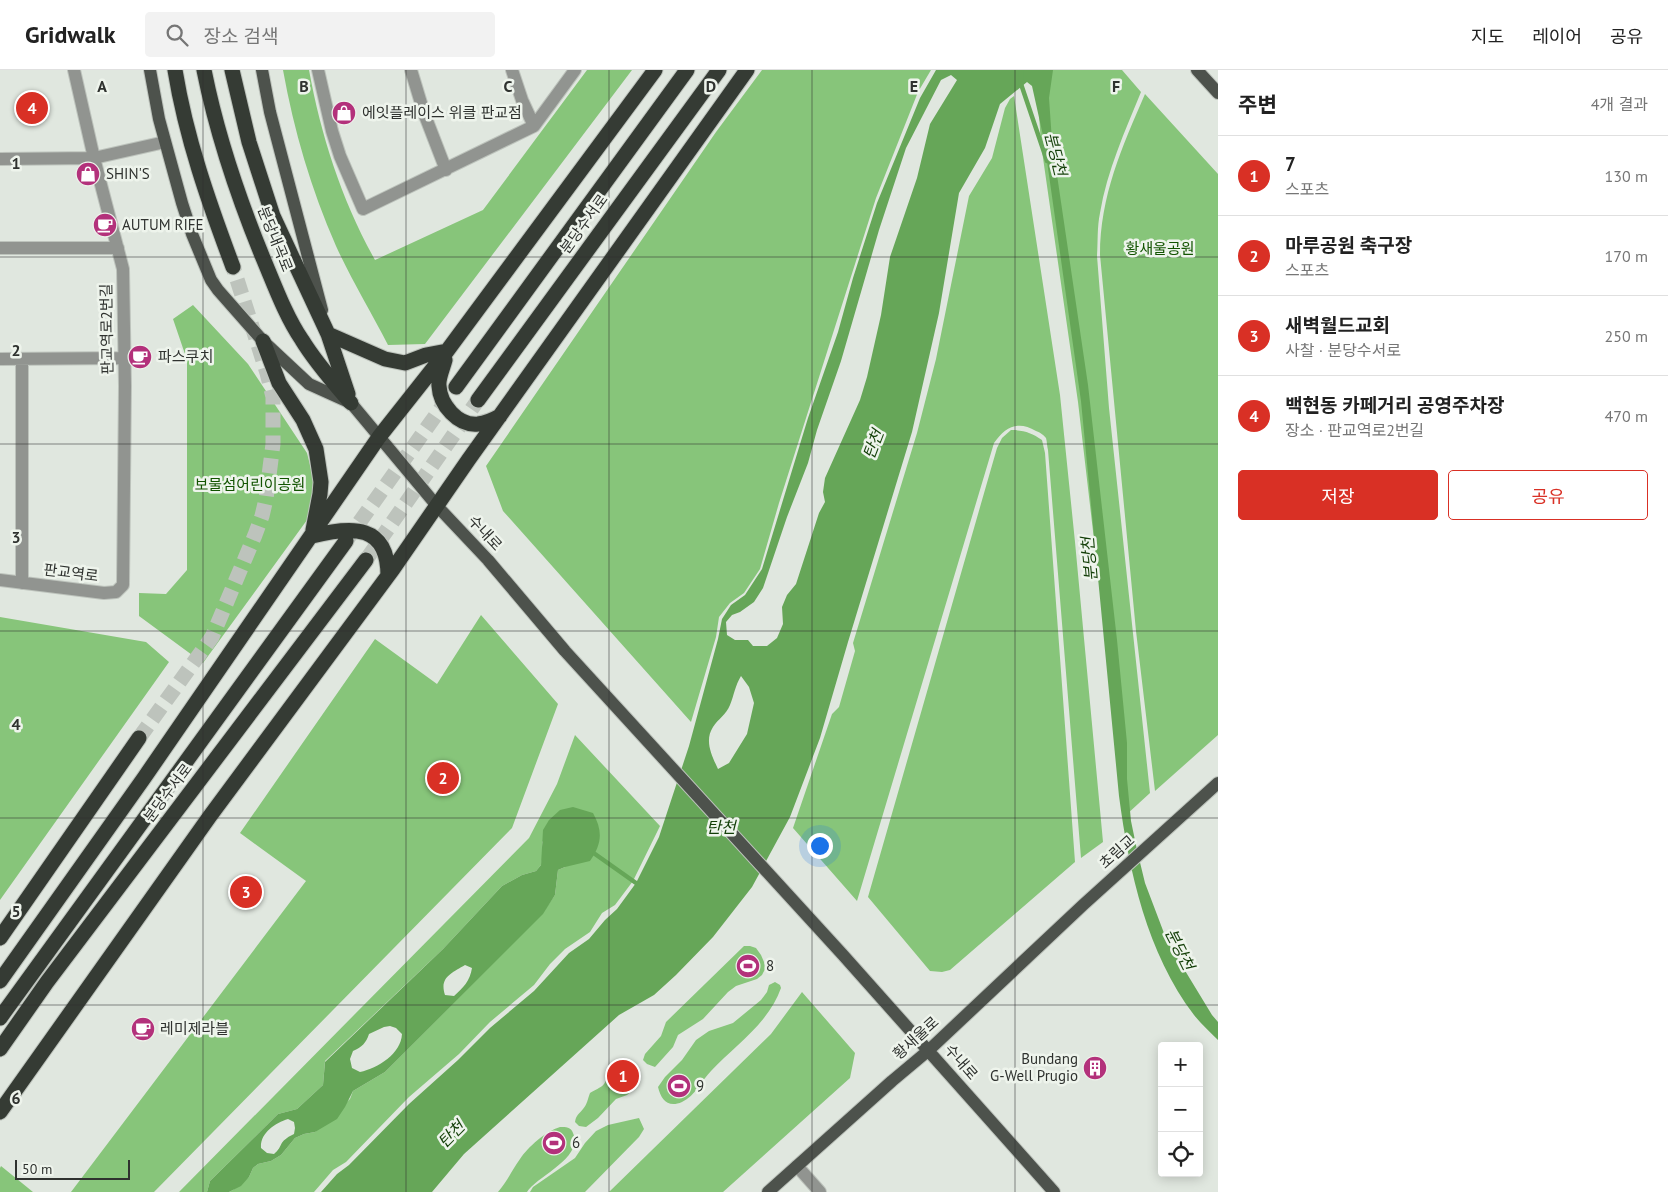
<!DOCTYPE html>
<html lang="ko">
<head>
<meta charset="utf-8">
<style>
  body { margin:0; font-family:"PT Sans","Noto Sans KR",sans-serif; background:#f2f2f2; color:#222 }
  .controls { position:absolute; right:15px; bottom:15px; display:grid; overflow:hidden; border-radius:5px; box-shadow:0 2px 12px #0003 }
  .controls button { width:45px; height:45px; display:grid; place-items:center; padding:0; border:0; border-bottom:1px solid #e0e0e0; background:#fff; color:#222; font:25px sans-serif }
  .scale { position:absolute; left:15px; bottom:12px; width:115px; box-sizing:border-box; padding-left:5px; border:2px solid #2f322f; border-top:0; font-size:14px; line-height:18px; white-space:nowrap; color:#2f322f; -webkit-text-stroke:4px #eef4ec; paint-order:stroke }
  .you { position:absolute; left:819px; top:775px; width:18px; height:18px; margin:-12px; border:4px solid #fff; border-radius:50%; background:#1a73e8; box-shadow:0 0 0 8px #1a73e833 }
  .badge { display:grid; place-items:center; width:32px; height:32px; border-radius:50%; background:#d93025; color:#fff; font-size:16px; font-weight:700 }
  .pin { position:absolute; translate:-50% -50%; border:2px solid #fff; box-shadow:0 1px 5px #0006 }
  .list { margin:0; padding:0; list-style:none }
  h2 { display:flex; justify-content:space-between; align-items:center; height:65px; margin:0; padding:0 20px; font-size:21px }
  h2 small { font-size:16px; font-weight:400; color:#767676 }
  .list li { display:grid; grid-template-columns:32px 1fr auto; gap:15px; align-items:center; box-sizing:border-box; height:80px; padding:0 20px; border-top:1px solid #e0e0e0 }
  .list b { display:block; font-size:19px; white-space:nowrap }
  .list p { margin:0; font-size:16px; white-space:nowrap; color:#767676 }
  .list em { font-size:16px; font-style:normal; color:#767676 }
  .actions { display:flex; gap:10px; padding:15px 20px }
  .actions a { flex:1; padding:11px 0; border:1px solid #d93025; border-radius:5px; text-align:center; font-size:18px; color:#d93025 }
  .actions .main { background:#d93025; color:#fff }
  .icon { flex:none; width:28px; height:28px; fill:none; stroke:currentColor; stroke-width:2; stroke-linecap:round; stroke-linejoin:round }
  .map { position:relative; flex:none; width:1218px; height:1122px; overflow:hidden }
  header { display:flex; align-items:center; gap:30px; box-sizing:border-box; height:70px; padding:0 25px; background:#fff; border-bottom:1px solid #e0e0e0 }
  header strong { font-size:24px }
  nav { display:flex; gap:28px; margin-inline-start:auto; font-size:18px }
  .search { width:350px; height:45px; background:#f2f2f2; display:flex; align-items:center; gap:12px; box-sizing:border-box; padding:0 18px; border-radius:5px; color:#767676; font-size:19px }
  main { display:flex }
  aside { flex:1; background:#fff }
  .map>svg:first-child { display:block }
  .green { fill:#87c57a }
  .water { fill:#66a658; fill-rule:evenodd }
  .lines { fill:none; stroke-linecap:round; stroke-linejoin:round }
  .stream { stroke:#66a658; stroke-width:4.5 }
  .highway-tunnel { stroke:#bdc3bc; stroke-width:15; stroke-dasharray:15 8; stroke-linecap:butt }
  .minor-casing { stroke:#bdc3bc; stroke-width:14 }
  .major-casing { stroke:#bdc3bc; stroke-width:14 }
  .highway-casing { stroke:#bdc3bc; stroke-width:17 }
  .minor { stroke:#919490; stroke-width:12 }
  .major { stroke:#4d524c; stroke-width:12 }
  .highway { stroke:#353b34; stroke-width:15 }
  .grid { fill:none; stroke:#2f322f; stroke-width:1; stroke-opacity:0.55 }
  .labels { text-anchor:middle; stroke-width:5; stroke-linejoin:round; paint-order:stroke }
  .poi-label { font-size:15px; fill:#2f322f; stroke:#eef4ec; text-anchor:start }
  .street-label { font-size:15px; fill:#2f322f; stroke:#eef4ec }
  .park-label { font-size:15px; fill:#125400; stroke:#eef4ec }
  .water-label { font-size:16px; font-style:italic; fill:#133f08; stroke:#eef4ec }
  .grid-label { font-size:16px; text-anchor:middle; font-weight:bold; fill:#2f322f; stroke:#eef4ec; stroke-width:5; stroke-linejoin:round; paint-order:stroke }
</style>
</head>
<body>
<header>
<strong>Gridwalk</strong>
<div class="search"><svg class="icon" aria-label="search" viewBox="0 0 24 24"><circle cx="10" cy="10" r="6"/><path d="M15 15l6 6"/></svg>장소 검색</div>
<nav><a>지도</a><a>레이어</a><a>공유</a></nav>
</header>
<main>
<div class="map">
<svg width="1218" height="1122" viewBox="0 0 1218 1122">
  <rect width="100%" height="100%" fill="#e0e7df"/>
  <path class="green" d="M283,0H309C321,66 342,131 375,190L483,140L587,0H632L425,274L388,275C371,242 351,209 336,176C311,119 294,61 283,0Z
    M762,0H931L918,22L876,128L779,433L760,499L744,523L730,533L719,547L716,567L691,652L503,441L486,396L716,62Z
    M1045,0H1122L1141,22C1125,61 1107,101 1100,143C1097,157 1098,172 1097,186L1109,338L1150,723L1126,745L1078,332L1041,74L1038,30Z
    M1145,24L1218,104V665L1155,721L1136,561L1100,185C1100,126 1122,77 1145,24Z
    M1014,26L1060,325L1075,472L1103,772L1081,788L1048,380C1047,377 1047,371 1046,368C1044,365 1039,362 1036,361C1018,350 1005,357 994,373L857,831L793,758L832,644L839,637L855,581L853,573L917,363L936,289L969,126L992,88L1005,38L1010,29Z
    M193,235L248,294L307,383L313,407L314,422L311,438L307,450L203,593L139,546V523L166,524L187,500V290L173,249Z
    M1011,360C1024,360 1032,363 1042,370L1045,383L1075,792L950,900L942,902L930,901L868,827L997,378L1002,368Z
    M481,545L558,634L512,758L154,1122H71L306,811L240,763L375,569L437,614Z
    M0,547L146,572L169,592L0,830Z
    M575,665L660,756L633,811L615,835L602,843L590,862L565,879L550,894L534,915L490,952L459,984L409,1027L346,1092L333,1100L314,1122H229L233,1120L249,1107L253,1098L258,1094L271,1091L281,1085L295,1068L304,1064L315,1062L350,1029L353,1021L385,1002L542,844L555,825L558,800L565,797L542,771L543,784L541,795L536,801L522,805L502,816L443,879L325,991L323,1015L297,1039L278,1044L210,1111L207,1122H179L529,768L557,714Z
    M744,876H750L756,878L761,885L764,892L765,899L762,905L757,909L736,916L728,922L703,949L678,965L673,977L655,997L647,994L643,990L645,984L661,966L666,952Z
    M775,912L780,915L781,918C769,953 735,975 711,1001C702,1010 695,1026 682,1032C668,1038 661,1030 658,1017L665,1007L682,990L696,970L709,961L733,953L761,930L767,922L769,915Z
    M802,922L855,983L850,1008L723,1122H609L771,964Z
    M627,991L634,993L637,999L638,1010L634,1019L627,1025L616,1029L598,1048L586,1057L579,1056L575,1052C576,1045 579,1044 583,1039C587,1035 588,1028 590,1023C594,1020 601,1018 604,1014C613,1001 608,995 627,991Z
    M639,1048L644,1059L639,1067L585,1122H530L533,1117L575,1088L585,1073L596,1061L608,1055Z
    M560,1057C566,1057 571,1057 573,1063C584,1088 537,1106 527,1122H498C507,1112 512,1100 520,1089C528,1077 546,1061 560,1057Z
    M1,1096L33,1122H0V1098Z"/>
  <path class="water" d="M936,0H1053L1049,28L1052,71L1088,315L1117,570L1127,673V709L1131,751L1137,780L1145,813L1167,871L1212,945L1218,952V970C1210,962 1201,954 1194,945C1147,883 1129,802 1119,726L1081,331L1044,70L1032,16L1027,12L1000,34L985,78L959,123L939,243L912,362L848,572L820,668L790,747L752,817L713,867L676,905L654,925L619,945L464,1084L432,1122H321L337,1104L349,1095L409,1034L458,990L490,958L534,921L569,883L589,869L605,850L617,839L636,813L659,767L689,676L718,569L722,549L731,535L745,525L762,499L808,348L838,262L853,208L877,133L920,28ZM951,5L957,10L930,54L917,108L890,187L881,245L867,307L860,330L825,408L823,422L825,432L819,443L796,514L787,525L782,537L783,554L777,568L767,576H753L748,570H735L727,565L726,552L732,545L740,542L754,532L763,518L787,447L808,393L817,360L841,291L879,160L906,78L941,10ZM741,606L749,617L754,633L747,664L729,693L718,699C712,686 704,671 713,657C718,649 726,645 730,635C734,625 735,616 741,606Z
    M573,737L593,743C603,761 602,774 590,791L565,797L558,800L555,825L543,844L385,1002L353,1021L345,1037L337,1049L315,1062L304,1064L295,1068L281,1085L271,1091L258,1094L253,1098L249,1107L241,1116L229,1122H207L210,1111L278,1044L297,1039L323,1015L325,992L443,879L502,816L522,805L536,801L541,795L543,760L549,750L560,740ZM465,895L472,898C470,911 463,918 454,926L445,925C439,907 452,903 465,895ZM390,956L396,958L402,964C401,984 378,998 360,1002L352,998L350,989L353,981C362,977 366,973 369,964L384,957ZM288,1049L294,1052L295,1058L294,1064C277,1072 284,1076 274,1084L267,1083L261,1078C260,1063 275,1053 288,1049Z"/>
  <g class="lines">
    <path class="stream" d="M1021,0V14L1047,91
      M595,784L636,813"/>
    <path class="highway-tunnel" d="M346,471L456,317
      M366,490L478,330
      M139,668L212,567L255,465L262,446L266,429L273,374V327L267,303L233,197"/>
    <g class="minor-casing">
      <path id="minor" d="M318,0L332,61L340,86L363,139L534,56L575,0
        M411,0L424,43L446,100
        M512,0L522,30L534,56
        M0,89L94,88L165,72
        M0,178H118
        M0,289L124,288
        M0,510L104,523L116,522L123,515L125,316L123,199L94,88L74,0
        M22,513V289
        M797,1096L820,1122"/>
    </g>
    <g class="major-casing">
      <path id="major" d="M150,0L159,49L182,133L192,164L211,210L218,220L263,271L309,314L351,333L437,436L488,490L565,581L843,885L1054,1122
        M262,0L270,42L322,240
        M1197,0L1218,23
        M768,1122L892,1011L929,980L1083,835L1218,713"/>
    </g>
    <g class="highway-casing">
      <path id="highway" d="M175,0C186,68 209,133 233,197
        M204,0C217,65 238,127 263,188C274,214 286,247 302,270C316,293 334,313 351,333
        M232,0L249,72L273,146L328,264L348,324
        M328,264L385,289L405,293L426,285L447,281
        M263,271L279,313L303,350L316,379L321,412L320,424L313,460
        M445,290C443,298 438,308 439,316C440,335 458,356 478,354C486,353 493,350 500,346
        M456,317L687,0
        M478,330L719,0
        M312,466C352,456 388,454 388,506
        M0,868L139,668
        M0,911L144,708L379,367L447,281L655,0
        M0,948L346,471
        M0,979L47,912L366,490
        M0,1042L210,746L393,499L469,389L747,0"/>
    </g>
    <use href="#minor" class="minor"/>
    <use href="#major" class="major"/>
    <use href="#highway" class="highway"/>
  </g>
  <path class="grid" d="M203,0V1122M406,0V1122M609,0V1122M812,0V1122M1015,0V1122M0,187H1218M0,374H1218M0,561H1218M0,748H1218M0,935H1218"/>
  <defs>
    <g id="shop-disc" transform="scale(1.25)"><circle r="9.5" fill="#b3317b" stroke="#eef4ec"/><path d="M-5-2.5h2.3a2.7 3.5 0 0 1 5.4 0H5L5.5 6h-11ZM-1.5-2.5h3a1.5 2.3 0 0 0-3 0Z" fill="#fff"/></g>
    <g id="cafe-disc" transform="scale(1.25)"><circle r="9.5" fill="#b3317b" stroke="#eef4ec"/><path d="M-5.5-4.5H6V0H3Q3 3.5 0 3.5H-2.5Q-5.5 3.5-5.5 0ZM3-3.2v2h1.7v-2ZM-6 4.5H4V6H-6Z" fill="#fff"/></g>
    <g id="stadium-disc" transform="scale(1.25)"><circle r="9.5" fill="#b3317b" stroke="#eef4ec"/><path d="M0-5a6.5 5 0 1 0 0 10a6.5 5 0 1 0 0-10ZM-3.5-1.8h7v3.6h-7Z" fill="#fff"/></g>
    <g id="building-disc" transform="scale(1.25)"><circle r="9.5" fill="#b3317b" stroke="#eef4ec"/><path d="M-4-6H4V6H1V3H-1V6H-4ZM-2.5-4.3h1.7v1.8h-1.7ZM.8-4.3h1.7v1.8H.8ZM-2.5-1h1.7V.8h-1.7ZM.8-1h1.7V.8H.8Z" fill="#fff"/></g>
  </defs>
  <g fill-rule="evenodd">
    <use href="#shop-disc" x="344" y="43"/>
    <use href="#shop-disc" x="88" y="104"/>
    <use href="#cafe-disc" x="105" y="155"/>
    <use href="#cafe-disc" x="140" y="287"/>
    <use href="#stadium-disc" x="748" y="896"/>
    <use href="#cafe-disc" x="143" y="959"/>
    <use href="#building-disc" x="1095" y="998"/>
    <use href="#stadium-disc" x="679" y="1016"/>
    <use href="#stadium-disc" x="554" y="1073"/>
  </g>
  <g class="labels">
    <g class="poi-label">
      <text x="362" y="48">에잇플레이스 위클 판교점</text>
      <text x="106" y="109">SHIN'S</text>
      <text x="122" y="160">AUTUM RIFE</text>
      <text x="158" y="292">파스쿠치</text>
      <text x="766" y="901">8</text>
      <text x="160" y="964">레미제라블</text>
      <text x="1078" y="994" text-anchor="end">Bundang<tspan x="1078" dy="17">G-Well Prugio</tspan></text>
      <text x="696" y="1021">9</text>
      <text x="572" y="1078">6</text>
    </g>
    <g class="street-label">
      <text transform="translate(584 154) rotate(-54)" y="5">분당수서로</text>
      <text transform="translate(275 169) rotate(68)" y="5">분당내곡로</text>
      <text transform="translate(107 259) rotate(-91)" y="5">판교역로2번길</text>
      <text transform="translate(485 463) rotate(47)" y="5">수내로</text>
      <text transform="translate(71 503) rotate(7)" y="5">판교역로</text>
      <text transform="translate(168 723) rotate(-53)" y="5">분당수서로</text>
      <text transform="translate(1117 782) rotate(-42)" y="5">초림교</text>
      <text transform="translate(916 968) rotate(-42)" y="5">황새울로</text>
      <text transform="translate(961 992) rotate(49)" y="5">수내로</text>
    </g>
    <g class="park-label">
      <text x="1160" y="184">황새울공원</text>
      <text x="250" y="420">보물섬어린이공원</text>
    </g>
    <g class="water-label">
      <text transform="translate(1056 84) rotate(76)" y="6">분당천</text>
      <text transform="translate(873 374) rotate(-69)" y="6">탄천</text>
      <text transform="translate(1089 489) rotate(-95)" y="6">분당천</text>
      <text x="721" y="763">탄천</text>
      <text transform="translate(1180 879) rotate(63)" y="6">분당천</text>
      <text transform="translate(451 1064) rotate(-45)" y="6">탄천</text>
    </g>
  </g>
  <g class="grid-label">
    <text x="102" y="22">A</text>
    <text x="304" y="22">B</text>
    <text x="508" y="22">C</text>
    <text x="711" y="22">D</text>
    <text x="914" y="22">E</text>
    <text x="1116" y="22">F</text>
    <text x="16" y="99">1</text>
    <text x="16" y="286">2</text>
    <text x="16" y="473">3</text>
    <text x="16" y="660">4</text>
    <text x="16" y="847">5</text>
    <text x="16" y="1034">6</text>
  </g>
</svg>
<div class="controls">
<button>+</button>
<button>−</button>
<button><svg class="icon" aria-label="locate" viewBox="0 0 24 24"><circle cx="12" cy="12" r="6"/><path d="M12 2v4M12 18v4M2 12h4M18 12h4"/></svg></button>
</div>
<div class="scale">50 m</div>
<div class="you"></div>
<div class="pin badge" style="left:623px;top:1006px">1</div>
<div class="pin badge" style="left:443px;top:708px">2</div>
<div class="pin badge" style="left:246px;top:822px">3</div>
<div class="pin badge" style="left:32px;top:38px">4</div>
</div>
<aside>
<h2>주변<small>4개 결과</small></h2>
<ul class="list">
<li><span class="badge">1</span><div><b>7</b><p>스포츠</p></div><em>130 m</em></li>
<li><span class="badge">2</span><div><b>마루공원 축구장</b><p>스포츠</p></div><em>170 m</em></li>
<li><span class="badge">3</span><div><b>새벽월드교회</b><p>사찰 · 분당수서로</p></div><em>250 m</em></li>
<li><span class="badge">4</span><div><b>백현동 카페거리 공영주차장</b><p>장소 · 판교역로2번길</p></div><em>470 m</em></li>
</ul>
<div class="actions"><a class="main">저장</a><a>공유</a></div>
</aside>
</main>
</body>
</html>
